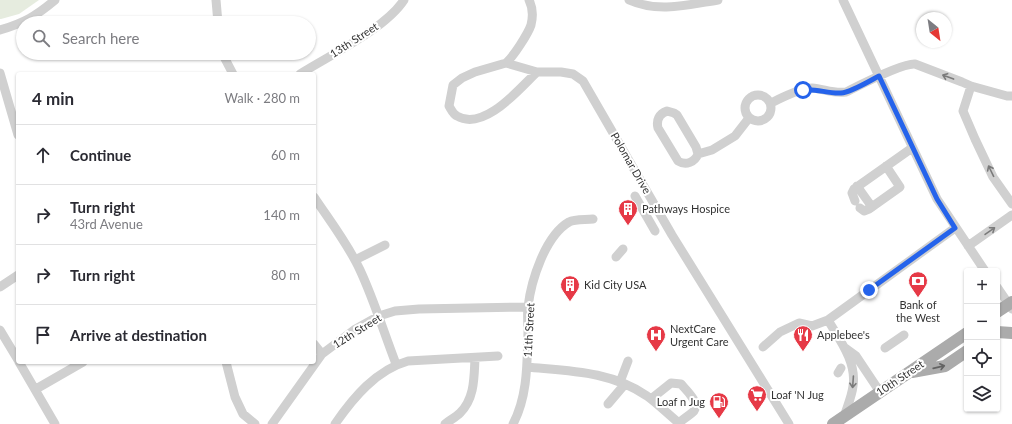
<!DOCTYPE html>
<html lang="en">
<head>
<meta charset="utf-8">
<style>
  body { margin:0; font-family:Lato,sans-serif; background:#f2f2f3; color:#2b2b33 }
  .controls { position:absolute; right:12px; bottom:12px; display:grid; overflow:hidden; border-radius:4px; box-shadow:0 1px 3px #0004 }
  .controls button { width:36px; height:36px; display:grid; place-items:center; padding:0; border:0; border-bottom:1px solid #e1e1e2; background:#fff; color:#2b2b33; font:20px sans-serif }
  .compass { position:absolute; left:916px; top:12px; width:36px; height:36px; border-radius:50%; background:#fff; box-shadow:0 1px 3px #0004; rotate:150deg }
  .stop { position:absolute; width:12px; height:12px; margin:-9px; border:3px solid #2563eb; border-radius:50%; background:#fff }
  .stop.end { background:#2563eb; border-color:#fff; box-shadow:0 1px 4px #0008 }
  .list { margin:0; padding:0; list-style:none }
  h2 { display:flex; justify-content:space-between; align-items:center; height:52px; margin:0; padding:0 16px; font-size:17px }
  h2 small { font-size:13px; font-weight:400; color:#7c7c81 }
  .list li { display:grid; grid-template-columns:26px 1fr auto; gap:12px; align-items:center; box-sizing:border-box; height:60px; padding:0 16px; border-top:1px solid #e1e1e2 }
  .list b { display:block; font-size:15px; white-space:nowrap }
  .list p { margin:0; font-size:13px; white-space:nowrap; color:#7c7c81 }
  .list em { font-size:13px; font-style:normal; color:#7c7c81 }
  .icon { flex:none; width:22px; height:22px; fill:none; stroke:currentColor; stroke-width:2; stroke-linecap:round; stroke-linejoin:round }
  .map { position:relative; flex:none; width:1012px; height:424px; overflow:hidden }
  .search { position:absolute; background:#fff; box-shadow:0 1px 3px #0004; left:16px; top:16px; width:300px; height:44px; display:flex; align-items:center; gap:10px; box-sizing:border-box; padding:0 14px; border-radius:22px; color:#7c7c81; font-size:15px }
  .panel { position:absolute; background:#fff; box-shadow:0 1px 3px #0004; left:16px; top:72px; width:300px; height:292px; border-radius:4px }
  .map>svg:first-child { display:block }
  .green { fill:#e6ecdf }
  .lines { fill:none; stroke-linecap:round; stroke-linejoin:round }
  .minor { stroke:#d0d0d0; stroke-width:9 }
  .major { stroke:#ababab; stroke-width:12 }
  .oneway { stroke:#7a7a7a }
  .oneway2 { stroke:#636363 }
  .route { stroke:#2563eb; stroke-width:5 }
  .labels { text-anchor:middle; stroke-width:4; stroke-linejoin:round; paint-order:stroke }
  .street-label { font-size:11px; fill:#333; stroke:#fff }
  .poi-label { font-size:11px; fill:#333; stroke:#fff; text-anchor:start }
</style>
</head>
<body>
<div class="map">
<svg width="1012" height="424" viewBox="0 0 1012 424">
  <rect width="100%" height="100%" fill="#fff"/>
  <path class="green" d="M0,0H39L19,14L1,19H0Z"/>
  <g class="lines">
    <path class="minor" d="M216,0L218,23
      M629,0C658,13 687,5 718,0
      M843,0L937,199L985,271
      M0,30C24,23 36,16 55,0
      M222,53L233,74
      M506,63C513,57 528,34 531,25C533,17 533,8 529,0
      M537,72C520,88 484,132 457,116C453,114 451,109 449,106L453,85L462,78L475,72L506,63L537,72H561L573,74L583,81L672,235L789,424
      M0,73L18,135
      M300,74C330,55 385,29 404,0
      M971,86L963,111L975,139L993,177L1012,204
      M745 108a13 13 0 1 1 26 0a13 13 0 1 1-26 0Z
      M771,103C781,98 800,88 812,88C824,89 834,94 846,92C860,85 902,63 915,64L962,82L971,86L1007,96H1012
      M667,111L674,113L677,115L696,147L698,154C695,162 686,166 678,161L658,128C656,120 659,114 667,111Z
      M698,154L712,150L735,136L749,118
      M857,186L872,207
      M635,196L655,231
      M314,197C330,221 348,244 360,270C374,300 384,333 396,364
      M855,201L852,193L854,189L912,148
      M860,208L864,211L869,209L900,187L886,166
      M968,246L1012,215
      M616,257L623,249
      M355,260L385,245
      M0,287L18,275
      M997,287L1012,309
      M0,330L18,360
      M314,344L322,354
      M763,347L780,332L799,323L812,326L828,320
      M845,348L856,356L880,392
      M885,348L904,335
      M19,362L55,424
      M226,362L235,397L243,414L255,424
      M527,367C569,371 611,371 647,396C659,405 669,415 680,424
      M838,373L841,368
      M620,382L628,361
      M36,389L83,362
      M651,399L671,383L681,384C686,390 700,402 694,411C690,415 683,419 679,423
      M608,404L625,384
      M844,417C847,407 852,396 853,386C857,362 839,339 828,320L955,228
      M272,424L322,354L354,330L379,316L395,311L419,309L528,307
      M335,424C353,398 376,370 408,361L498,356
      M445,424C450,420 456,417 460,413C475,398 474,377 475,358
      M513,424C528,396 527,362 528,332C528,324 527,315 528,307C531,281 545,236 569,222C575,219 586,220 593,219"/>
    <path class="major" d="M997,312L1012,302
      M997,332L1012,333
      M912,372L945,366L967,351
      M833,424L967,333"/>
  </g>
  <defs><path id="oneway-shaft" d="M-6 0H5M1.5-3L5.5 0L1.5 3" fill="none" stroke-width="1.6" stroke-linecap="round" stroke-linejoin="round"/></defs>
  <g class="oneway">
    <use href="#oneway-shaft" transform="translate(948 77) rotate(-160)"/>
    <use href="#oneway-shaft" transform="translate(991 171) rotate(-116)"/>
    <use href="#oneway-shaft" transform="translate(990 231) rotate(-35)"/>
    <use href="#oneway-shaft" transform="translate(853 382) rotate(94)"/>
  </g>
  <use class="oneway2" href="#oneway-shaft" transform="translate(939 367) rotate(-13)"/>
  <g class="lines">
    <path class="route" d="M803,90C816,88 828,94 841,93C852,92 869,81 879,76L937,199L955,228L869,290"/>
  </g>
  <defs>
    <g id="building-pin" transform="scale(1)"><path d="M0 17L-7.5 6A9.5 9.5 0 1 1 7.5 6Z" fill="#e63946" stroke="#fff"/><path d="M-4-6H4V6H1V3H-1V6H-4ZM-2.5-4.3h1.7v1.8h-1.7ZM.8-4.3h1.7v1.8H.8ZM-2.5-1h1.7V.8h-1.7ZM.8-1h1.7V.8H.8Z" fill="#fff"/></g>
    <g id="bank-pin" transform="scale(1)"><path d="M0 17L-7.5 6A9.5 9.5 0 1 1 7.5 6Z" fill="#e63946" stroke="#fff"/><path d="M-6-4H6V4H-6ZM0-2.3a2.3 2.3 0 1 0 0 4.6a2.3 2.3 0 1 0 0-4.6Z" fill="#fff"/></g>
    <g id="hospital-pin" transform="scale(1)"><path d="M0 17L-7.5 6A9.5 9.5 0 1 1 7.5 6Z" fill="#e63946" stroke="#fff"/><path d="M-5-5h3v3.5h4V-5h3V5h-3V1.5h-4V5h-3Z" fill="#fff"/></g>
    <g id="restaurant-pin" transform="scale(1)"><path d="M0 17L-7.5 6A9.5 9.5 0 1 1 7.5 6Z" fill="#e63946" stroke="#fff"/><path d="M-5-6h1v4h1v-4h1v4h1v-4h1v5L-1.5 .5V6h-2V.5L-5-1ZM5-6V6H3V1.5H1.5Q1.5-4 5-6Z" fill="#fff"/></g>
    <g id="supermarket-pin" transform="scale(1)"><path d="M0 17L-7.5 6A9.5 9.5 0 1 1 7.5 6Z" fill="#e63946" stroke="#fff"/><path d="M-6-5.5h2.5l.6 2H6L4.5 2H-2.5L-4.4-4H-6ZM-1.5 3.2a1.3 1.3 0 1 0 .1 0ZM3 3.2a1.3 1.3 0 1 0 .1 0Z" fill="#fff"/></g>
    <g id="fuel-pin" transform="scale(1)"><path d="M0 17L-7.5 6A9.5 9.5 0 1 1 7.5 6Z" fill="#e63946" stroke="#fff"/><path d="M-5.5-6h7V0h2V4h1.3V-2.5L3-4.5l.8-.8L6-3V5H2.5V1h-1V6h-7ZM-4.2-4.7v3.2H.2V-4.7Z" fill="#fff"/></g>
  </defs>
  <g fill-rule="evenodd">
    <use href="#building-pin" x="628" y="209"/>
    <use href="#bank-pin" x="918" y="281"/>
    <use href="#building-pin" x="570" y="285"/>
    <use href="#hospital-pin" x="656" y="335"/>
    <use href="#restaurant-pin" x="803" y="335"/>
    <use href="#supermarket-pin" x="757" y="395"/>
    <use href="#fuel-pin" x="719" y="402"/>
  </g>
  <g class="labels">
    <g class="street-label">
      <text transform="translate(354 40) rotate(-33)" y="4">13th Street</text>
      <text transform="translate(631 163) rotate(60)" y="4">Polomar Drive</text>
      <text transform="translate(529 330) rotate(-87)" y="4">11th Street</text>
      <text transform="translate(357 331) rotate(-32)" y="4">12th Street</text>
      <text transform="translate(900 378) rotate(-34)" y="4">10th Street</text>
    </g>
    <g class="poi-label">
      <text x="642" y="213">Pathways Hospice</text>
      <text x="584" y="289">Kid City USA</text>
      <text x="918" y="309" text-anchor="middle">Bank of<tspan x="918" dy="13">the West</tspan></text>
      <text x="670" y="333">NextCare<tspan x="670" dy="13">Urgent Care</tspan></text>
      <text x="817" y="339">Applebee's</text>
      <text x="771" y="399">Loaf 'N Jug</text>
      <text x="705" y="406" text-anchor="end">Loaf n Jug</text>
    </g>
  </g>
</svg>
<div class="controls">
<button>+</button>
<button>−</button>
<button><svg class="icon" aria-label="locate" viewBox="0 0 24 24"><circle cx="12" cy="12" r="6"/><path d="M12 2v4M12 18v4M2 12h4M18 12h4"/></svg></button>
<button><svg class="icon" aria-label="layers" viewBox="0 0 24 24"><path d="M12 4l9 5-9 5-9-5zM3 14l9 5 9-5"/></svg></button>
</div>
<svg class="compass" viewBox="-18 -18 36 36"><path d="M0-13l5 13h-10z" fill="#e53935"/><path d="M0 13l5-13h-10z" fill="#7c7c81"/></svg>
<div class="stop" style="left:803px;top:90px"></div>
<div class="stop end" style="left:869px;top:290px"></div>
<div class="search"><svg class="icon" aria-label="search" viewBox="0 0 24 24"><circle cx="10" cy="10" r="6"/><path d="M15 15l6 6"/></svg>Search here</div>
<section class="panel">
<h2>4 min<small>Walk · 280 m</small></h2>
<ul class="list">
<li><svg class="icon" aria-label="ahead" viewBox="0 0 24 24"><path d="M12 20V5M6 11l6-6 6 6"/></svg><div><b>Continue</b></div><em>60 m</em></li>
<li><svg class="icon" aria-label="right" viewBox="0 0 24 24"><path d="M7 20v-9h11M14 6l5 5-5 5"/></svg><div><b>Turn right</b><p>43rd Avenue</p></div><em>140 m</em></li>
<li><svg class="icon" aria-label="right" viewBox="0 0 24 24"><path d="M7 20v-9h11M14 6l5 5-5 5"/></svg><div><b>Turn right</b></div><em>80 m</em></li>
<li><svg class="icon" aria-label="arrive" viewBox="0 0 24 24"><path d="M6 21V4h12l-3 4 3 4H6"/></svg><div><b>Arrive at destination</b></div></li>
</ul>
</section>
</div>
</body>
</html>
